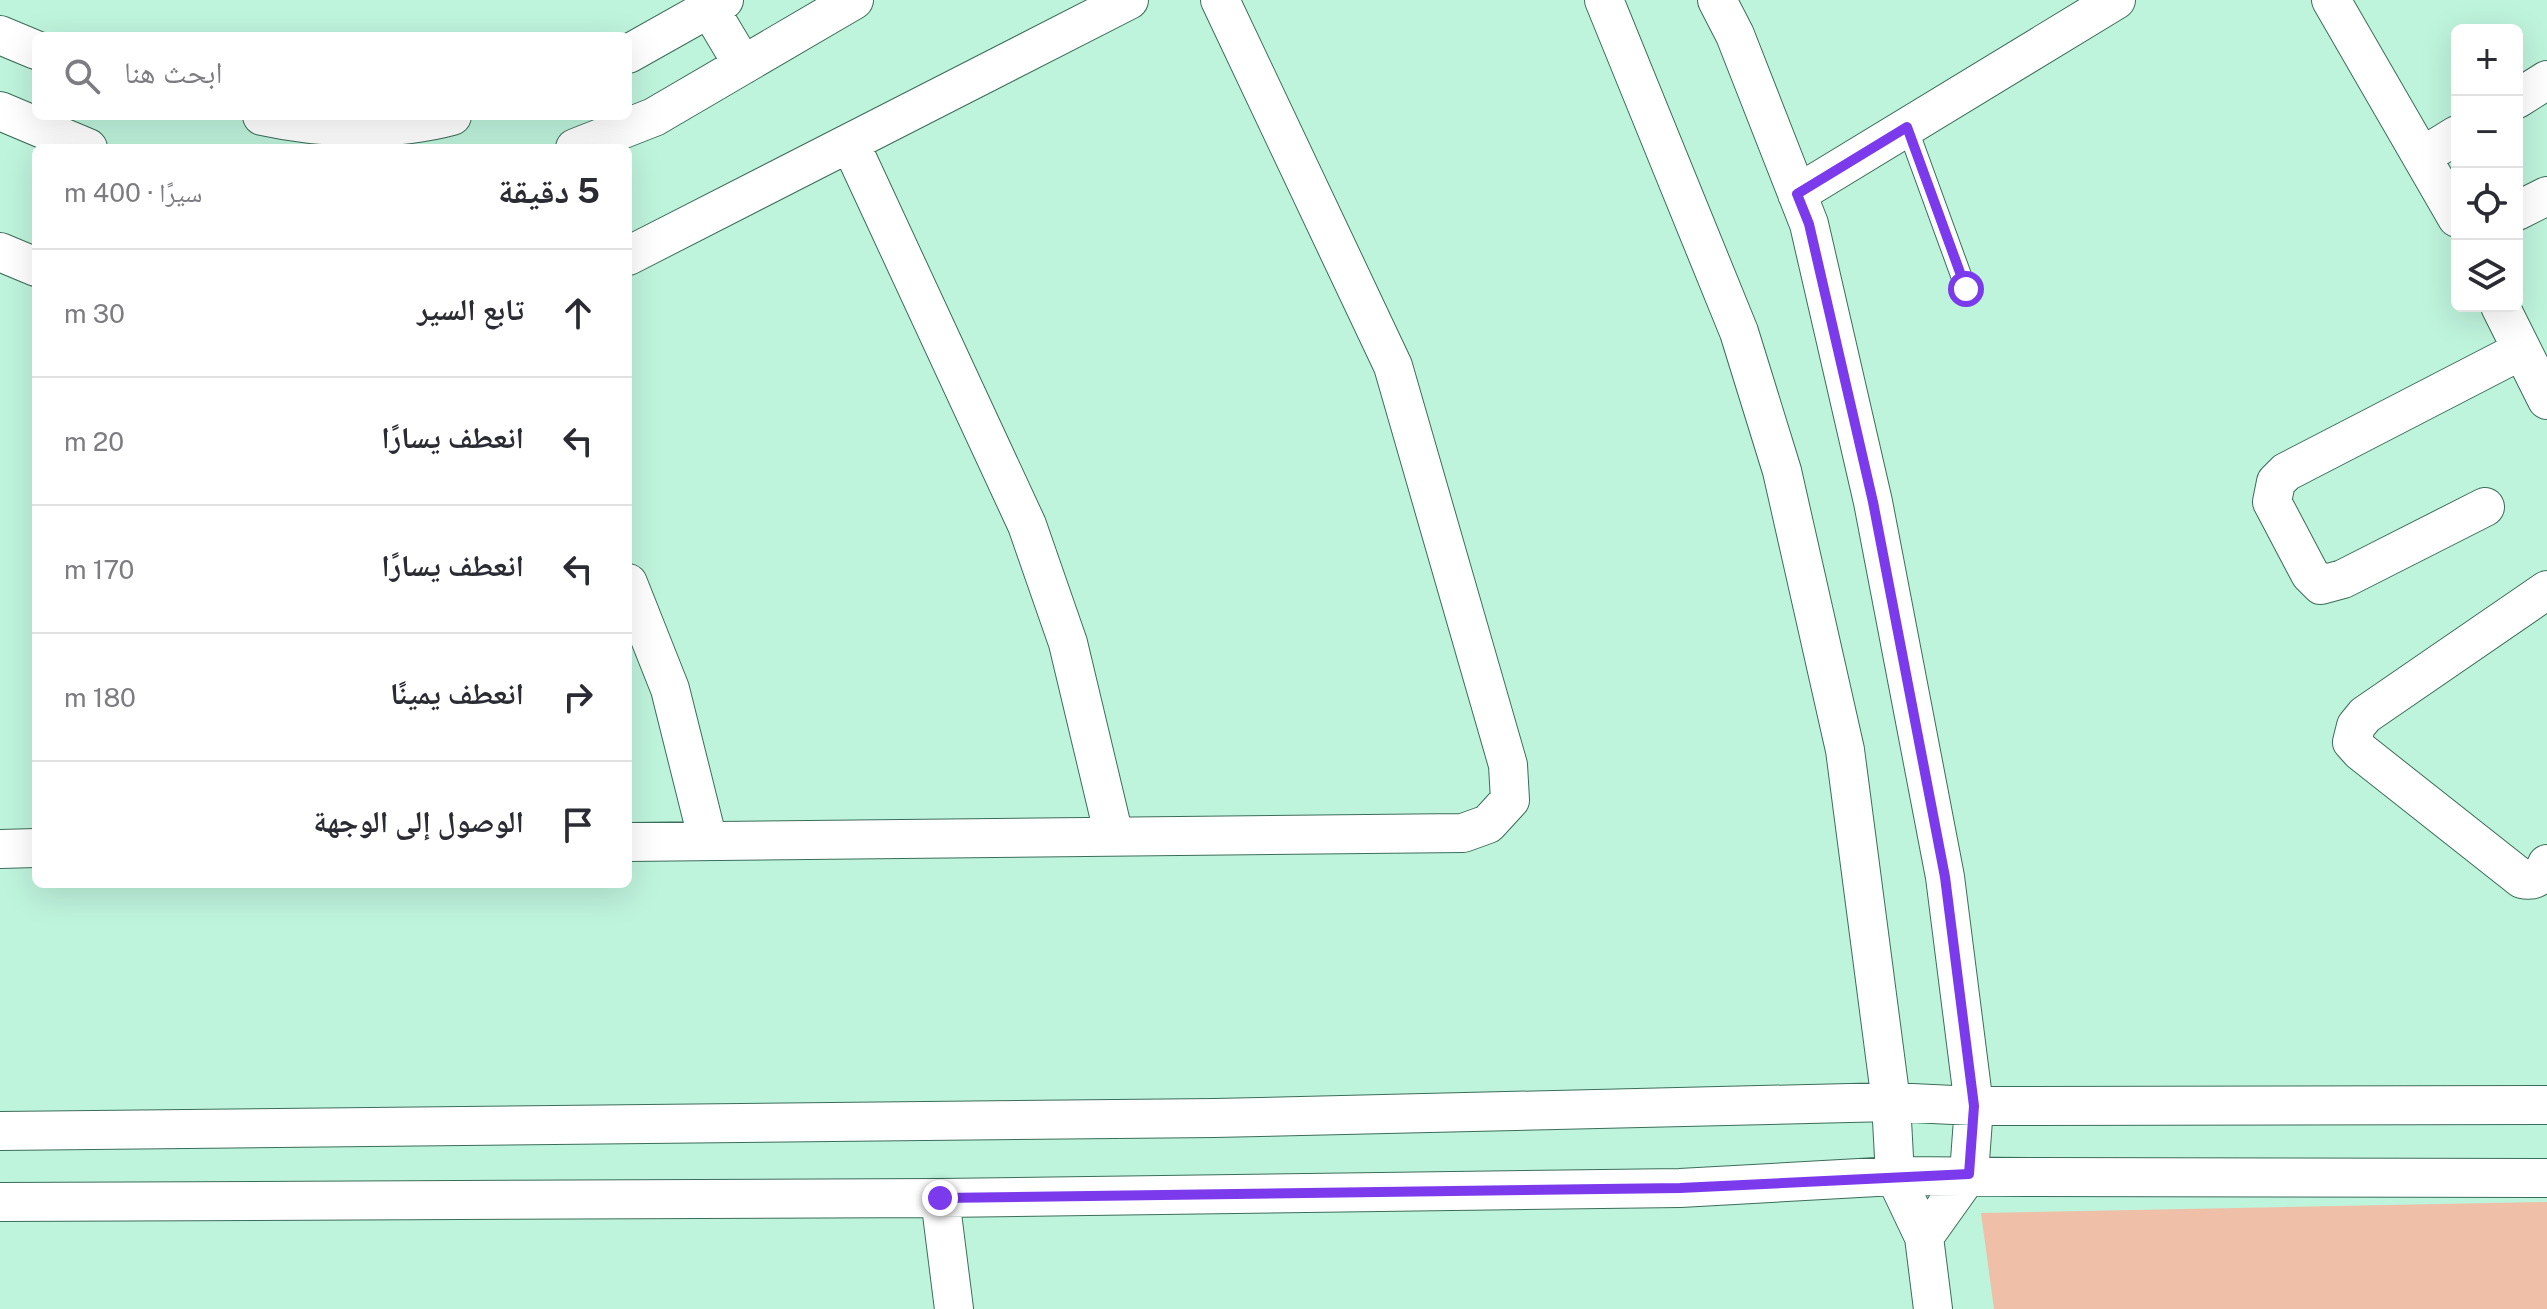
<!DOCTYPE html>
<html lang="ar">
<head>
<meta charset="utf-8">
<style>
  body { margin:0; font-family:"Public Sans","Noto Naskh Arabic",sans-serif; background:#f7f7f7; color:#2b2b33; direction:rtl }
  .controls { position:absolute; right:24px; top:24px; display:grid; overflow:hidden; border-radius:12px; box-shadow:0 8px 32px #0002 }
  .controls button { width:72px; height:72px; display:grid; place-items:center; padding:0; border:0; border-bottom:2px solid #e1e1e2; background:#fff; color:#2b2b33; font:40px sans-serif }
  .stop { position:absolute; width:24px; height:24px; margin:-18px; border:6px solid #7c3aed; border-radius:50%; background:#fff }
  .stop.end { background:#7c3aed; border-color:#fff; box-shadow:0 2px 8px #0008 }
  .list { margin:0; padding:0; list-style:none }
  h2 { display:flex; justify-content:space-between; align-items:center; height:104px; margin:0; padding:0 32px; font-size:34px }
  h2 small { font-size:26px; font-weight:400; color:#7c7c81 }
  .list li { display:grid; grid-template-columns:52px 1fr auto; gap:24px; align-items:center; box-sizing:border-box; height:128px; padding:0 32px; border-top:2px solid #e1e1e2 }
  .list b { display:block; font-size:30px; white-space:nowrap }
  .list em { font-size:26px; font-style:normal; color:#7c7c81 }
  .icon { flex:none; width:44px; height:44px; fill:none; stroke:currentColor; stroke-width:2; stroke-linecap:round; stroke-linejoin:round }
  .map { position:relative; flex:none; width:2547px; height:1309px; overflow:hidden; direction:ltr }
  .search { position:absolute; background:#fff; box-shadow:0 8px 32px #0002; left:32px; top:32px; width:600px; height:88px; display:flex; align-items:center; gap:20px; box-sizing:border-box; padding:0 28px; border-radius:12px; color:#7c7c81; font-size:30px }
  .panel { position:absolute; background:#fff; box-shadow:0 8px 32px #0002; left:32px; top:144px; width:600px; height:744px; border-radius:12px; direction:rtl }
  .map>svg:first-child { display:block }
  .green { fill:#f0bfa7 }
  .lines { fill:none; stroke-linecap:round; stroke-linejoin:round }
  .lane-casing { stroke:#3c6d5a; stroke-width:22 }
  .street-casing { stroke:#3c6d5a; stroke-width:40 }
  .lane { stroke:#fff; stroke-width:20 }
  .street { stroke:#fff; stroke-width:38 }
  .route { stroke:#7c3aed; stroke-width:10 }
</style>
</head>
<body>
<div class="map">
<svg width="2547" height="1309" viewBox="0 0 2547 1309">
  <rect width="100%" height="100%" fill="#bef3dc"/>
  <path class="green" d="M2547,1202V1309H1994L1981,1213Z"/>
  <g class="lines">
    <g class="lane-casing">
      <path id="lane" d="M1907,127L1966,289"/>
    </g>
    <g class="street-casing">
      <path id="street" d="M1604,0L1739,332L1782,471L1845,750L1891,1102L1895,1176L1924,1237L1933,1309
        M1717,0L1735,35L1809,224L1873,502L1945,877L1974,1106L1969,1174L1924,1237
        M2331,0L2457,218
        M709,8L743,65
        M0,35L36,50
        M628,54L724,0
        M2517,99L2547,80
        M0,111L88,148
        M262,116C321,129 393,132 452,116
        M850,143L1027,525L1068,643L1114,836
        M575,148L654,117L854,0
        M2423,156L2457,135
        M1797,194L2116,0
        M2517,211L2547,196
        M0,252L36,267
        M628,256L1129,0
        M2500,306L2547,400
        M2485,507L2343,579L2321,585L2310,574L2272,502L2276,482L2286,472L2522,350
        M628,583L670,689L708,841
        M2547,590L2365,715L2356,726L2352,742L2360,751L2522,879C2535,882 2542,876 2547,864
        M628,842L1463,833L1488,824L1510,800L1508,765L1393,366L1220,0
        M0,849L36,848
        M0,1131L1214,1118L1891,1102L1974,1106L2547,1105
        M940,1198L954,1309
        M0,1202L940,1198L1680,1188L1895,1176L2028,1177L2547,1178"/>
    </g>
    <use href="#lane" class="lane"/>
    <use href="#street" class="street"/>
  </g>
  <g class="lines">
    <path class="route" d="M940,1198L1680,1188L1969,1174L1974,1106L1945,877L1873,502L1809,224L1797,194L1907,127L1966,289"/>
  </g>
</svg>
<div class="controls">
<button>+</button>
<button>−</button>
<button><svg class="icon" aria-label="locate" viewBox="0 0 24 24"><circle cx="12" cy="12" r="6"/><path d="M12 2v4M12 18v4M2 12h4M18 12h4"/></svg></button>
<button><svg class="icon" aria-label="layers" viewBox="0 0 24 24"><path d="M12 4l9 5-9 5-9-5zM3 14l9 5 9-5"/></svg></button>
</div>
<div class="stop" style="left:1966px;top:289px"></div>
<div class="stop end" style="left:940px;top:1198px"></div>
<div class="search"><svg class="icon" aria-label="search" viewBox="0 0 24 24"><circle cx="10" cy="10" r="6"/><path d="M15 15l6 6"/></svg>ابحث هنا</div>
<section class="panel">
<h2>5 دقيقة<small>سيرًا · 400 m</small></h2>
<ul class="list">
<li><svg class="icon" aria-label="ahead" viewBox="0 0 24 24"><path d="M12 20V5M6 11l6-6 6 6"/></svg><div><b>تابع السير</b></div><em>30 m</em></li>
<li><svg class="icon" aria-label="left" viewBox="0 0 24 24"><path d="M17 20v-9H6M10 6l-5 5 5 5"/></svg><div><b>انعطف يسارًا</b></div><em>20 m</em></li>
<li><svg class="icon" aria-label="left" viewBox="0 0 24 24"><path d="M17 20v-9H6M10 6l-5 5 5 5"/></svg><div><b>انعطف يسارًا</b></div><em>170 m</em></li>
<li><svg class="icon" aria-label="right" viewBox="0 0 24 24"><path d="M7 20v-9h11M14 6l5 5-5 5"/></svg><div><b>انعطف يمينًا</b></div><em>180 m</em></li>
<li><svg class="icon" aria-label="arrive" viewBox="0 0 24 24"><path d="M6 21V4h12l-3 4 3 4H6"/></svg><div><b>الوصول إلى الوجهة</b></div></li>
</ul>
</section>
</div>
</body>
</html>
